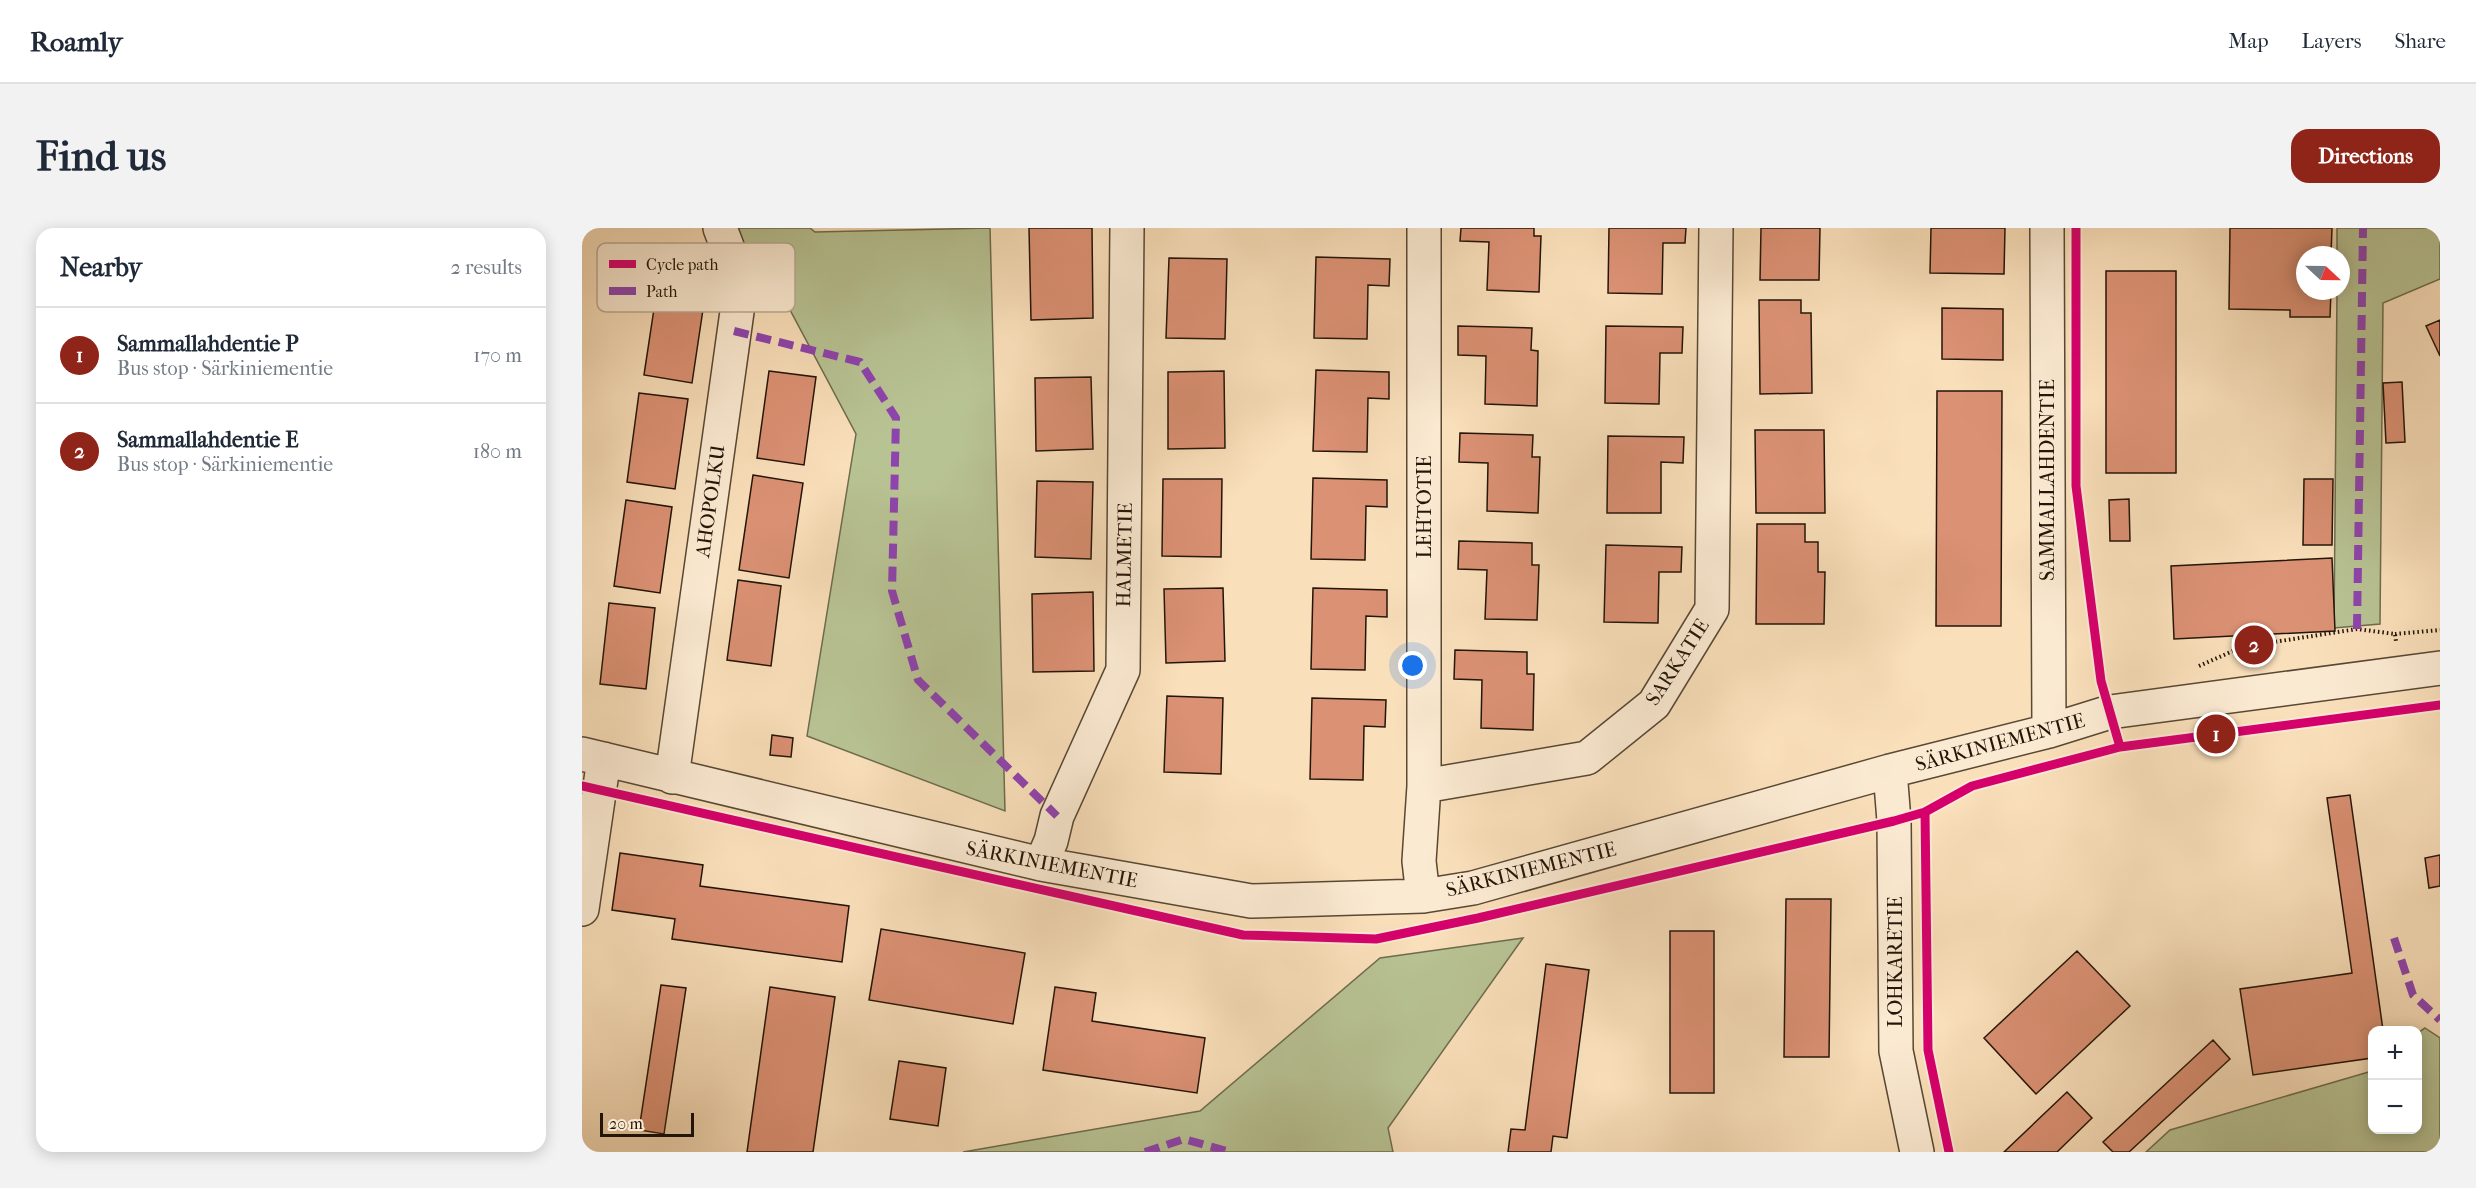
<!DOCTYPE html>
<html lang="en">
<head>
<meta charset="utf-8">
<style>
  body { margin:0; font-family:"IM FELL French Canon",serif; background:#f2f2f3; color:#1f2937 }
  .controls { position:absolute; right:18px; bottom:18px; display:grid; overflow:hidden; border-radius:12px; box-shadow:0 3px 15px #0003 }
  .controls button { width:54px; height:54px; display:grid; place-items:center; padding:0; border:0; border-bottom:2px solid #e0e1e3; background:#fff; color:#1f2937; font:30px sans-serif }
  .compass { position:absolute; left:1714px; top:18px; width:54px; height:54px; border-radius:50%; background:#fff; box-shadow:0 3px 15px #0003; rotate:112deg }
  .scale { position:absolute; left:18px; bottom:15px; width:94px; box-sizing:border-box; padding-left:6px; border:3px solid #231508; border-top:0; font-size:16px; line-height:21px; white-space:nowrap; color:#231508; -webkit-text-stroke:4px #fbead2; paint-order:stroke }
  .you { position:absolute; left:831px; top:438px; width:21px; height:21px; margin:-15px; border:4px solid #fff; border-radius:50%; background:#1a73e8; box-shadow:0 0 0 9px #1a73e833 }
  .badge { display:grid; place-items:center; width:39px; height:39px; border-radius:50%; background:#8f2418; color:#fff; font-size:20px; font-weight:700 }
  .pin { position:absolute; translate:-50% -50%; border:3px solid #fff; box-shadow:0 2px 6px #0006 }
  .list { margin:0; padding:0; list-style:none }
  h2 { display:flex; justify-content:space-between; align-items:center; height:78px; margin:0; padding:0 24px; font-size:26px }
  h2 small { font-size:20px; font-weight:400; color:#747a83 }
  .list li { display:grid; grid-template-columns:39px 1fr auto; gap:18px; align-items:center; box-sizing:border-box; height:96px; padding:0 24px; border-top:2px solid #e0e1e3 }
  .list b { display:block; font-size:22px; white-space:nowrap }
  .list p { margin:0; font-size:20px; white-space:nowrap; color:#747a83 }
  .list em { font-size:20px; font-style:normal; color:#747a83 }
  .map { position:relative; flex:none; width:1858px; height:924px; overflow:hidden; border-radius:18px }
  header { display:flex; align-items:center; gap:36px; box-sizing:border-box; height:84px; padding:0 30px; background:#fff; border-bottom:2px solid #e0e1e3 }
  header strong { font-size:28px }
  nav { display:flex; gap:33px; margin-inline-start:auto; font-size:21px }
  .intro { display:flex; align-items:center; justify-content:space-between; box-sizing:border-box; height:144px; padding:0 36px }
  h1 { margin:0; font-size:42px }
  .button { padding:15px 27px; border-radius:18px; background:#8f2418; color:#fff; font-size:21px; font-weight:700 }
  main { display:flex; gap:36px; padding:0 36px }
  aside { flex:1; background:#fff; border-radius:18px; box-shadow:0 3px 15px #0003 }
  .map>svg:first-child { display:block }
  .green { fill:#b8c394; stroke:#6e6c4e; stroke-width:1.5 }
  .building { fill:#db9174; stroke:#231508; stroke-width:1.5 }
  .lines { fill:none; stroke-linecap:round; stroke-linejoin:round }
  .minor-casing { stroke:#584834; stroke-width:36 }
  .path { stroke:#231508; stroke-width:4; stroke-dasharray:1.5 3; stroke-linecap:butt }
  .minor { stroke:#fbead2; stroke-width:33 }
  .quiet { stroke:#8e44ad; stroke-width:8; stroke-dasharray:15 8; stroke-linecap:butt }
  .cycleway-casing { stroke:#fbead2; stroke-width:13 }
  .cycleway { stroke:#d6006c; stroke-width:9 }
  .labels { text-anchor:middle; stroke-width:4.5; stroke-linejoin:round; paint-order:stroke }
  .street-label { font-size:20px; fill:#231508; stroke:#fbead2 }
  .key { fill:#fbead2; stroke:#baaa95; stroke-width:1.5 }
  .key-label { font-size:16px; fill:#231508 }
</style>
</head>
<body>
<header>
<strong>Roamly</strong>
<nav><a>Map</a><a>Layers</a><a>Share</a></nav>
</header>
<div class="intro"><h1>Find us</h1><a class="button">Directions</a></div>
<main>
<aside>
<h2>Nearby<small>2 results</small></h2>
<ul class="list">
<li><span class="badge">1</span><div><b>Sammallahdentie P</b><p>Bus stop · Särkiniementie</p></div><em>170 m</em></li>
<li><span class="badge">2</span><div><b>Sammallahdentie E</b><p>Bus stop · Särkiniementie</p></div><em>180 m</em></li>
</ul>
</aside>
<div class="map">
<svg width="1858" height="924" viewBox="0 0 1858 924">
  <rect width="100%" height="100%" fill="#f9dfba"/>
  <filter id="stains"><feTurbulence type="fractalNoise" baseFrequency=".00333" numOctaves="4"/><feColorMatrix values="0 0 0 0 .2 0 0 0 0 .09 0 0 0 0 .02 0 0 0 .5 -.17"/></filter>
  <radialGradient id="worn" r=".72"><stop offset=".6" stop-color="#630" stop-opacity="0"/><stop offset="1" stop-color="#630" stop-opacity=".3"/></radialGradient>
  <path class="green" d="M145,0H228L233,4L408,0L423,583L225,508L274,206L208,82Z
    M1755,0H1858V51L1801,75L1798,396L1752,400L1755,63H1759V27H1755Z
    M941,710L806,900L811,924H381L618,883L798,730Z
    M1843,800L1858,810V924H1564L1588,902L1790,843V902H1836V805Z"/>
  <path class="building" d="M447,0H510L511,90L449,92Z
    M879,0H952V8H959L957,64L905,62L907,14L878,13Z
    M1027,0H1104L1103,15H1081L1080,66L1026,65Z
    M1179,0H1238L1237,52H1178Z
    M1349,0H1423L1422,46L1348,45Z
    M1648,0H1750L1749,27H1723V63H1749L1748,89H1708V82L1647,81Z
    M734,29L808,31L807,58L786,57L785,111L732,110Z
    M587,30L645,31L643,111L584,110Z
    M1524,43H1594V245H1524Z
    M75,61L123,68L110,155L62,147Z
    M1177,72H1219V85H1229L1230,165L1178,166Z
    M1360,80L1421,81V132L1360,131Z
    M1858,92V128L1844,98Z
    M876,98L950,100L949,122L956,123L955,178L903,176L904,128L876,127Z
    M1024,98L1101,99L1100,125H1078L1077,176L1023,175Z
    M734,142L807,144V171L786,170L785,224L731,223Z
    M187,143L234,149L222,237L175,230Z
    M642,143L643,220L586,221V144Z
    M509,149L511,221L454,223L453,150Z
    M1820,154L1823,214L1804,215L1801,155Z
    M1355,163H1420L1419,398H1354Z
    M57,165L106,171L93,261L45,254Z
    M1173,202H1242L1243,285H1174Z
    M878,205L951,207L950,229H958L956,285L905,283L906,235L877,234Z
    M1026,208L1102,209L1101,235L1079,234V285H1025Z
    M171,247L221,255L207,350L157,342Z
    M731,250L805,252V279L784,278L783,332L729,331Z
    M581,251H640L639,329L580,328Z
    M1722,251H1751L1750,317H1721Z
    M455,253L511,254L509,331L453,329Z
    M1547,271L1548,313H1528L1527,272Z
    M44,272L90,279L78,365L32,358Z
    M1175,296H1223V314H1236V344H1243L1242,396H1174Z
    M877,313L950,315V337H957L955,392L903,391L905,342L876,341Z
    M1024,317L1100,319L1099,344H1077L1076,395L1022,394Z
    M1750,330L1753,403L1592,411L1589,338Z
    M156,352L199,358L189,438L145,432Z
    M641,360L643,433L584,435L582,361Z
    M731,360L805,362V389L784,388L783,442L729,441Z
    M511,364L512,443L451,444L450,366Z
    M27,375L73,380L64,461L18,456Z
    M873,422L945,424V446H952L951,502L899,500L900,452L872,451Z
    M585,468L641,470L639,546L582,544Z
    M730,470L804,472L803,499L782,498L781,552L728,551Z
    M190,507L211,510L209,529L188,527Z
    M1768,567L1801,802H1790V830L1671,847L1658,761L1770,745L1745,570Z
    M38,625L121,637L118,658L267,678L260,734L90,711L93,691L30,682Z
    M1858,627V658L1847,660L1843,630Z
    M1204,671H1249L1247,829H1202Z
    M299,701L443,725L431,796L287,772Z
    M1088,703H1132V865H1088Z
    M1495,723L1548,778L1454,866L1402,810Z
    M964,736L1007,742L985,910L971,908L969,924H926L929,901L943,902Z
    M79,757L104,760L82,906L57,902Z
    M188,759L253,769L231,924H165Z
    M473,759L514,765L510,793L623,810L615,865L461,842Z
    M1631,812L1648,831L1547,924H1531L1521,914Z
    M317,833L364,840L356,898L308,891Z
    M1485,864L1510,890L1475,924H1422Z"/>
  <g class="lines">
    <g class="minor-casing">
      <path id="minor" d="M1465,0L1467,503
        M0,526L459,636L669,673L841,668L891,660L1308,543L1467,503L1528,484L1858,440
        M1308,543L1312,593L1314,823L1335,924
        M90,549L159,55L138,0
        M842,558V0
        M459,636L469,613L475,588L541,442L545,0
        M841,668L837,633L842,558L1005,530L1072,476L1130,381L1134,0
        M0,681L22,531"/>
    </g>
    <path class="path" d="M1813,406L1858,402
      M1617,438L1660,419L1775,401L1813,406L1814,413"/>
    <use href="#minor" class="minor"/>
    <path class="quiet" d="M152,103L278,134L314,190L310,363L336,452L475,588
      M1775,401L1781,0
      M1812,710L1831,767L1858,792
      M563,924L602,911L648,924"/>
    <g class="cycleway-casing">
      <path id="cycleway" d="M1494,0V258L1519,453L1538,519
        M0,558L661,707L794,711L896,690L1312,593L1343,584L1390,558L1538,519L1858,477
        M1343,584L1346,822L1367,924"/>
    </g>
    <use href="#cycleway" class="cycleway"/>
  </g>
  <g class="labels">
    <g class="street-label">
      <text transform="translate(1465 252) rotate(-90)" y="7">SAMMALLAHDENTIE</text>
      <text transform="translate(128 273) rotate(-82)" y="7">AHOPOLKU</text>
      <text transform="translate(842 279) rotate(-90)" y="7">LEHTOTIE</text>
      <text transform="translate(542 327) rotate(-89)" y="7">HALMETIE</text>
      <text transform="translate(1095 434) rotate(-57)" y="7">SARKATIE</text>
      <text transform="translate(1418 514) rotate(-15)" y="7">SÄRKINIEMENTIE</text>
      <text transform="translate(470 636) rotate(11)" y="7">SÄRKINIEMENTIE</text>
      <text transform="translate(949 641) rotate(-14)" y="7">SÄRKINIEMENTIE</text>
      <text transform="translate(1313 734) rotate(-90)" y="7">LOHKARETIE</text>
    </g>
  </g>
  <rect x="15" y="15" width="198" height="69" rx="9" class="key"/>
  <rect x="27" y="32" width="27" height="8" fill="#d6006c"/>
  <rect x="27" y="59" width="27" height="8" fill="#8e44ad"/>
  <g class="key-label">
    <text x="64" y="42">Cycle path</text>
    <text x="64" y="69">Path</text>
  </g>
  <rect width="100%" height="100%" filter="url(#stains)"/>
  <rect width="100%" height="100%" fill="url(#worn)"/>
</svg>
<div class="controls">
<button>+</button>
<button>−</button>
</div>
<svg class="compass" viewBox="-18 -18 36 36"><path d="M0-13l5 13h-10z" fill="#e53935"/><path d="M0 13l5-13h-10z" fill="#747a83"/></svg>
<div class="scale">20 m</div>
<div class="you"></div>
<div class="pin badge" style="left:1634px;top:506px">1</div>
<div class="pin badge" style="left:1672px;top:417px">2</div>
</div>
</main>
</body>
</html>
